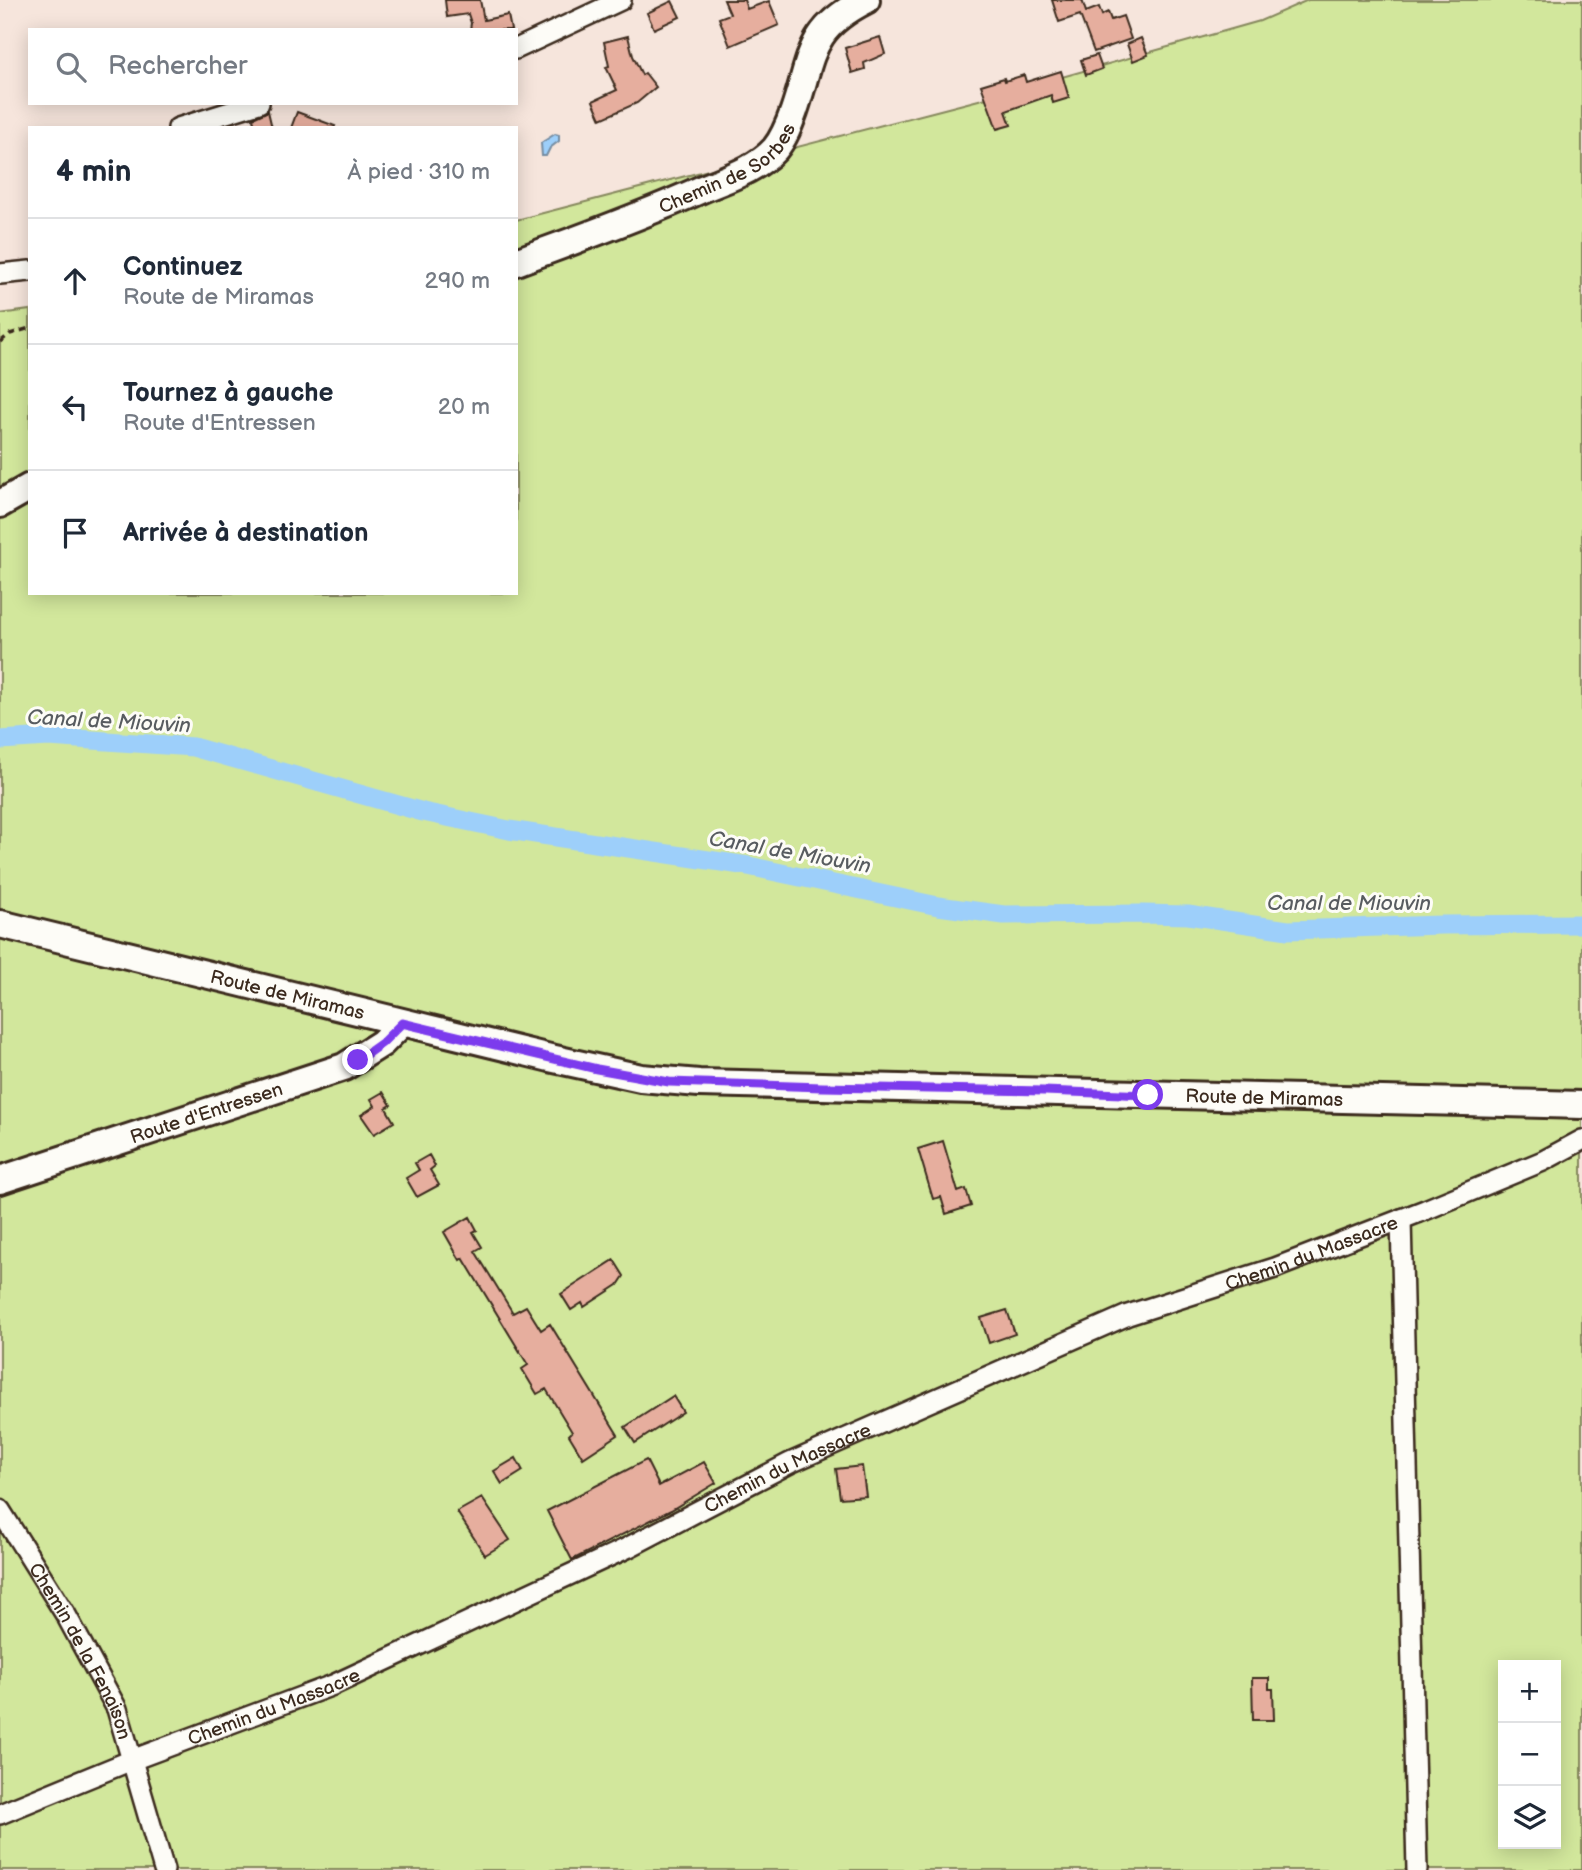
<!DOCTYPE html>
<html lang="fr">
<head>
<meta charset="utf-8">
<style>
  body { margin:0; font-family:"Balsamiq Sans",sans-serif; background:#f6f6f7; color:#1f2937 }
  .controls { position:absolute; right:21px; bottom:21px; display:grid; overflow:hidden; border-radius:0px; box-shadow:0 4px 18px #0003 }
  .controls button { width:63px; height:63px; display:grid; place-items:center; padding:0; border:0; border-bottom:2px solid #e0e1e3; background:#fff; color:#1f2937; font:35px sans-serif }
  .stop { position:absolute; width:21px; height:21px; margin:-16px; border:5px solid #7c3aed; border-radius:50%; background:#fff }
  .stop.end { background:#7c3aed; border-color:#fff; box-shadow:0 2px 7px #0008 }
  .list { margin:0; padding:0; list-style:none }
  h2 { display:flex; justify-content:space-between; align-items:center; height:91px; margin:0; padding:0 28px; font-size:30px }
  h2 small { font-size:23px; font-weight:400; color:#747a83 }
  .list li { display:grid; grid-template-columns:46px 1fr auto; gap:21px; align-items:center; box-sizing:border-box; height:126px; padding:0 28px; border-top:2px solid #e0e1e3 }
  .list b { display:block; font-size:26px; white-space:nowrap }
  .list p { margin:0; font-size:23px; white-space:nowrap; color:#747a83 }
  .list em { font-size:23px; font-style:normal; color:#747a83 }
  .icon { flex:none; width:38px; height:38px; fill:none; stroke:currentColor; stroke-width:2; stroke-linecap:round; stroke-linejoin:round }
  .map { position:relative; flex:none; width:1582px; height:1870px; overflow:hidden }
  .search { position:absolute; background:#fff; box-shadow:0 4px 18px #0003; left:28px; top:28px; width:490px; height:77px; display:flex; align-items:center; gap:18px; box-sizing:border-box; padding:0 24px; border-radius:0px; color:#747a83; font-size:26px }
  .panel { position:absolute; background:#fff; box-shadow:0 4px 18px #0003; left:28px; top:126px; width:490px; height:469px; border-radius:0px }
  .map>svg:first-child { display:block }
  .green { fill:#d2e79c; stroke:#86885d; stroke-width:2; fill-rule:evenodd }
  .water { fill:#9dcffa; stroke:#768da2; stroke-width:2 }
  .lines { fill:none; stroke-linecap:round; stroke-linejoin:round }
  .canal { stroke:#9dcffa; stroke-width:19 }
  .building { fill:#e6ae9e; stroke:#3b2a1e; stroke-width:2 }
  .street-casing { stroke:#3b2a1e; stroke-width:24 }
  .secondary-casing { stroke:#3b2a1e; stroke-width:32 }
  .path { stroke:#3b2a1e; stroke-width:3.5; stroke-dasharray:7 5; stroke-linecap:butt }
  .street { stroke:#fdfcf7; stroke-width:19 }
  .secondary { stroke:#fdfcf7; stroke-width:26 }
  .route { stroke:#7c3aed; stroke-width:9 }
  .labels { text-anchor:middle; stroke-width:6; stroke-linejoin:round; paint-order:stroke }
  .street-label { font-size:19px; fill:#3b2a1e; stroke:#fdfcf7 }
  .water-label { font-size:21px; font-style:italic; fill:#585c60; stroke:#fdfcf7 }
</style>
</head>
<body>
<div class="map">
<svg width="1582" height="1870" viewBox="0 0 1582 1870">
  <rect width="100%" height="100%" fill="#f6e5dc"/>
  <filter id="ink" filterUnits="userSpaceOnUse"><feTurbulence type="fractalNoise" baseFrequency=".0143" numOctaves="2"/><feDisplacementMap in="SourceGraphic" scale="14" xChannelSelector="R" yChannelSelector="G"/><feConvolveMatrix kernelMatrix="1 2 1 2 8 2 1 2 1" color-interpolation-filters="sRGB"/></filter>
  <g filter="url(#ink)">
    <path class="green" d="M1308,0H1582V1870H0V314L30,310V593H516V220L998,95L1260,21ZM1503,1665H1556V1844H1503Z"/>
    <path class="water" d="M555,134L559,135V141L550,148L546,156H542L541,143Z"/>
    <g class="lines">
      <path class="canal" d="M0,740L49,737L193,747L423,812L509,830L748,866L938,906L1004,915L1143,914L1188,915L1288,930L1441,925L1582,924"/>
    </g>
    <path class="building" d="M445,0H480L484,20L508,15L511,30H470L471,23L468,14L447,17Z
      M724,0H744L747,9L769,1L779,25L730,46L719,18L730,14Z
      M1052,0H1082L1086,12L1099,7L1102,15L1108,12L1111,20L1123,16L1131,39L1094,52L1080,15L1059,22Z
      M672,1L680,17L654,29L647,13Z
      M628,36L633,56L642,75L645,73L656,87L637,103L601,119L593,101L617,90L606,67L609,66L604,42Z
      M880,37L885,54L864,63L865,69L852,73L845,48Z
      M1141,38L1148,55L1133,61L1127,44Z
      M1097,55L1102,69L1086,75L1081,60Z
      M1061,71L1069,98L1053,103L1051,95L1006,111L1011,125L997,129L981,85L1004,78L1005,81L1024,75L1026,82Z
      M268,111L272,128H255L253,118Z
      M297,112L335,126L334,128H291Z
      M383,1092L391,1105L386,1108L394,1122L374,1134L361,1115L375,1106L371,1099Z
      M943,1141L958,1192L966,1189L971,1206L946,1214L941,1197L933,1199L918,1149Z
      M429,1155L435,1166L430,1170L439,1185L417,1197L406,1178L419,1170L415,1163Z
      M470,1217L477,1230L473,1232L482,1247L475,1251L513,1313L526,1306L541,1330L550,1324L618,1435L583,1458L569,1435L572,1432L546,1389L537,1394L522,1369L528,1365L463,1258L460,1260L444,1232Z
      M614,1260L624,1276L618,1285L584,1307L582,1303L571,1310L561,1294Z
      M1007,1310L1015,1334L989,1343L981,1318Z
      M673,1396L683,1412L635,1443L625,1427Z
      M516,1458L523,1471L502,1484L494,1471Z
      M646,1460L659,1486L704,1462L716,1483L671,1510L572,1560L547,1511Z
      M862,1466L866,1496L840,1498L836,1469Z
      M482,1498L510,1540L485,1555L457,1512Z
      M1252,1678H1269V1689H1273L1274,1720H1253Z"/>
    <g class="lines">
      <g class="street-casing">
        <g id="street">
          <path d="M516,49L621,0"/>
          <path d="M178,128L259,103"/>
          <path d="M0,274L30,271"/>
          <path d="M1401,1219L1417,1870"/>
          <path id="s1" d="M0,1510L66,1615L117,1709L164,1870"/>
          <path id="s2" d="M0,1814L132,1760L333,1685L627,1548L790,1463L1128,1315L1275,1268L1425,1210L1543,1161L1582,1140"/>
        </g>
      </g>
      <g class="secondary-casing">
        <g id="secondary">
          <path id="s3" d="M516,262C578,239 640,217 700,190C725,179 756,170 775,149C784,138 789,125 794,111C813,56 807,30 866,0"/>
          <path d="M0,504L30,487"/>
          <path id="s4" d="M0,924L550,1058L641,1078L699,1083L1582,1105"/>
          <path id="s5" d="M0,1180L344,1067L382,1043L402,1023"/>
        </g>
      </g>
      <path class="path" d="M0,342L10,334L30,328"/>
      <use href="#street" class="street"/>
      <use href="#secondary" class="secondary"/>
    </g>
  </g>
  <g class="lines" filter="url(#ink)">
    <path class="route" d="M358,1060L382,1043L402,1023L597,1069L669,1082L822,1087L1044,1091L1148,1095"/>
  </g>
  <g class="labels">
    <g class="street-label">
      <text dy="7" stroke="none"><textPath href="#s3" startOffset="233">Chemin de Sorbes</textPath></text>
      <text dy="7" stroke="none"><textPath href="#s4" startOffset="296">Route de Miramas</textPath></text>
      <text dy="7" stroke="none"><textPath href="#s4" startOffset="1283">Route de Miramas</textPath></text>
      <text dy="7" stroke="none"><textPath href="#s5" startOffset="217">Route d'Entressen</textPath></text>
      <text dy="7" stroke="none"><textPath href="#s2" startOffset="1428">Chemin du Massacre</textPath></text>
      <text dy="7" stroke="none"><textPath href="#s2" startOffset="861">Chemin du Massacre</textPath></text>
      <text dy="7" stroke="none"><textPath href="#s1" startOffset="163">Chemin de la Fenaison</textPath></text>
      <text dy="7" stroke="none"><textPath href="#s2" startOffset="294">Chemin du Massacre</textPath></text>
    </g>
    <g class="water-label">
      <text transform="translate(109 721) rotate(3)" y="7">Canal de Miouvin</text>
      <text transform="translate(790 852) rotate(10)" y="7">Canal de Miouvin</text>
      <text x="1349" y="910">Canal de Miouvin</text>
    </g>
  </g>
</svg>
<div class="controls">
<button>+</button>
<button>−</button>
<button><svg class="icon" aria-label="layers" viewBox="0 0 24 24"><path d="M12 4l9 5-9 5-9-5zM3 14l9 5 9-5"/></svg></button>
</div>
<div class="stop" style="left:1148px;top:1095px"></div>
<div class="stop end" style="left:358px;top:1060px"></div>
<div class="search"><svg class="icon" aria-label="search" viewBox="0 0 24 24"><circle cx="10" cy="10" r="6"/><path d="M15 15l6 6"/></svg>Rechercher</div>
<section class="panel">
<h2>4 min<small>À pied · 310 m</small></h2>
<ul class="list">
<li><svg class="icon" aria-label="ahead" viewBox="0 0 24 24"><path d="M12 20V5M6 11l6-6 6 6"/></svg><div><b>Continuez</b><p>Route de Miramas</p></div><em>290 m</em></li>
<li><svg class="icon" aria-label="left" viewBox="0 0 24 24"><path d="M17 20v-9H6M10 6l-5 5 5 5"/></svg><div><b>Tournez à gauche</b><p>Route d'Entressen</p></div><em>20 m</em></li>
<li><svg class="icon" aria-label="arrive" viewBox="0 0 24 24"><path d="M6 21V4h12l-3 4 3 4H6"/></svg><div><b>Arrivée à destination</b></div></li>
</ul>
</section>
</div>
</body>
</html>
